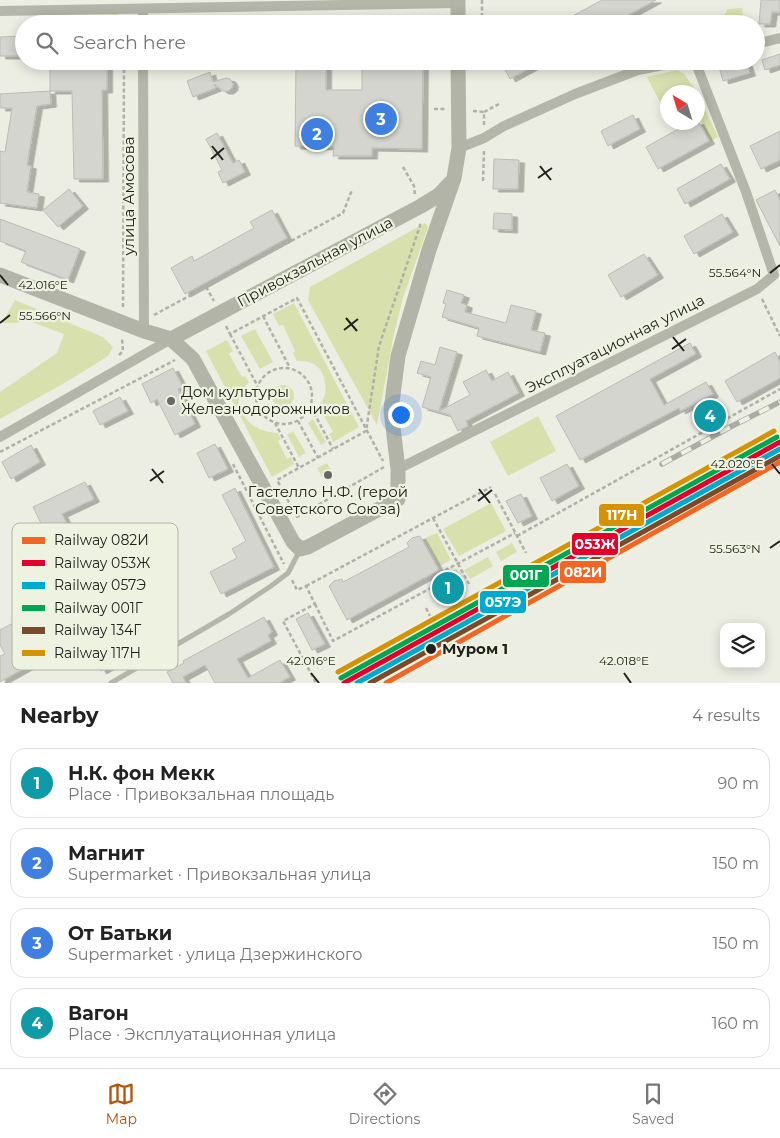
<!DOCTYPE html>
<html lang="en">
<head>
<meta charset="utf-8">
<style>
  body { margin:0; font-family:Montserrat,sans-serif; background:#f6f6f6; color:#222 }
  .controls { position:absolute; right:15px; bottom:15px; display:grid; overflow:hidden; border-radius:10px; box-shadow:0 2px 12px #0003 }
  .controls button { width:45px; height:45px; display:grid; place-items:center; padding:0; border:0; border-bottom:1px solid #e0e0e0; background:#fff; color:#222; font:25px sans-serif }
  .compass { position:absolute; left:660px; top:85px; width:45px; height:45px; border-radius:50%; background:#fff; box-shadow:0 2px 12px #0003; rotate:322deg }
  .you { position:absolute; left:400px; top:414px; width:18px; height:18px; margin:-12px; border:4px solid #fff; border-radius:50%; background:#1a73e8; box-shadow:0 0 0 8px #1a73e833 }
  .badge { display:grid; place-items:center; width:32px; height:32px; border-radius:50%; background:#b45309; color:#fff; font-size:16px; font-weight:700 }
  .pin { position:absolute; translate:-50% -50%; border:2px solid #fff; box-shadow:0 1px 5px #0006 }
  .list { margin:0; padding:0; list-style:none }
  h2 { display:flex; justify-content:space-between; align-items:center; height:65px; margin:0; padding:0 20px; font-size:21px }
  h2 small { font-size:16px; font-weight:400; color:#767676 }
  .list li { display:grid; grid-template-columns:32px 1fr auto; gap:15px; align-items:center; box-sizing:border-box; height:70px; margin:0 10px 10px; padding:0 10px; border:1px solid #e0e0e0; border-radius:15px }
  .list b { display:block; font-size:19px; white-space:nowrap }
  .list p { margin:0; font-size:16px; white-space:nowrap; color:#767676 }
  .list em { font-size:16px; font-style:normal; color:#767676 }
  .icon { flex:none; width:28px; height:28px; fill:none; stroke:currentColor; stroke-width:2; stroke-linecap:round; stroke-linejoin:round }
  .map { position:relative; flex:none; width:780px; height:683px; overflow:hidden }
  .search { position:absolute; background:#fff; box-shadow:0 2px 12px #0003; left:15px; right:15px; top:15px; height:55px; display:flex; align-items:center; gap:12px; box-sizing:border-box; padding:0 18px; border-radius:28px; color:#767676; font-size:19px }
  .sheet { height:385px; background:#fff }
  nav { display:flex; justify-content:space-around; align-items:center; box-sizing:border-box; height:70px; border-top:1px solid #e0e0e0; background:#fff; font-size:14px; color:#767676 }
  nav a { display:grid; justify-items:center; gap:2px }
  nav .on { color:#b45309 }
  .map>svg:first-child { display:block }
  .green { fill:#d8e1ae }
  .building { fill:#d3d5ce; stroke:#bbbcb5; filter:url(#shadow) }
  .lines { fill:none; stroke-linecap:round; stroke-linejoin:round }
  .path { stroke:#afb1a7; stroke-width:2.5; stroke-dasharray:4 2.5; stroke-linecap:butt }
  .lane { stroke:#b3b6a8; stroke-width:5 }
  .street { stroke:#b3b6a8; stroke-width:10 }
  .secondary { stroke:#b1b4a6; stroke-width:15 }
  .rail-casing { stroke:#abada4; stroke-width:5.5 }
  .rail { stroke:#eef2e0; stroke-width:4; stroke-dasharray:11; stroke-linecap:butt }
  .rail-1-casing { stroke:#eef2e0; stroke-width:9 }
  .rail-2-casing { stroke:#eef2e0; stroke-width:9 }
  .rail-3-casing { stroke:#eef2e0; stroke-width:9 }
  .rail-4-casing { stroke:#eef2e0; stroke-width:9 }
  .rail-5-casing { stroke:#eef2e0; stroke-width:9 }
  .rail-6-casing { stroke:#eef2e0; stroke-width:9 }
  .rail-1 { stroke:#f26522; stroke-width:5 }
  .rail-2 { stroke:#e4002b; stroke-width:5 }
  .rail-3 { stroke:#00a9ce; stroke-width:5 }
  .rail-4 { stroke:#00a651; stroke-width:5 }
  .rail-5 { stroke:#7a4b2a; stroke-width:5 }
  .rail-6 { stroke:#d79204; stroke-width:5 }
  .ticks { fill:none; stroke:#21221c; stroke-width:2 }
  .poi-dot { fill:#686962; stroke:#eef2e0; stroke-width:2 }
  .stop-dot { fill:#21221c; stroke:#eef2e0; stroke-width:2 }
  .labels { text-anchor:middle; stroke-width:4.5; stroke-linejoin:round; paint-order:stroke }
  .street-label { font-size:15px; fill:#21221c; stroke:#eef2e0 }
  .poi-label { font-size:15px; fill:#21221c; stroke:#eef2e0; text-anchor:start }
  .stop-label { font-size:15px; font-weight:bold; fill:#21221c; stroke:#eef2e0; text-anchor:start }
  .key { fill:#eef2e0; stroke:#b0b4a5; stroke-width:1 }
  .key-label { font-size:14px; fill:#21221c }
  .ticks-label { font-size:12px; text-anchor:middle; fill:#21221c; stroke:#eef2e0; stroke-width:4.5; stroke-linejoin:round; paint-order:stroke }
  .line-badge { stroke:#eef2e0; stroke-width:2 }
  .badge-label { font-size:14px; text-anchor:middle; font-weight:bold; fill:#fff }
</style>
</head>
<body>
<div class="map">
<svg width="780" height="683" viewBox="0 0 780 683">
  <defs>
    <filter id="shadow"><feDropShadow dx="5.5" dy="3" stdDeviation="0" flood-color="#0004"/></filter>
  </defs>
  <rect width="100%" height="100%" fill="#eceee4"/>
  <path class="green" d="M742,8L744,21L742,24H718L728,9Z
    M118,14L119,19L114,24H55L56,19L61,16Z
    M677,70L684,74L697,92H668L667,116L647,77Z
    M698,94L718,137L711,141L698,118Z
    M425,223L428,227L403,298L394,334L377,425L308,300L310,287Z
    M15,300L103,337L113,347L108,356L68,381L0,419V392L57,353L64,334L29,321L13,323H2Z
    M294,303L359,427L333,442L329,434L333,432L323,414L319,416L315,409C318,406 322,403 323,399C326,395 326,388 325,383C322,366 314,361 297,361L293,353L295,351L283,325L279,326L273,314Z
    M255,329L273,362L260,369L241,336Z
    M227,340L233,351L229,354L242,377L245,376L249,382C244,388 238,396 239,404C239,405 242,411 242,411C249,427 262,432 278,433L281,439L278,441L287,459L291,457L294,464L272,477L206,351Z
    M272 396a11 11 0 1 1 22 0a11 11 0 1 1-22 0Z
    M538,416L556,451L508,476L490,442Z
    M313,419L326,442L321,445L308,423Z
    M293,431L306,453L299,457L287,435Z
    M327,463L334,475L324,480L317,468Z
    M491,503L506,531L459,556L443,529Z
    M437,533L451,560L440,566L425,538Z
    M512,543L517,552L501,561L496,552Z
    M488,557L493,566L470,579L464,570Z
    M457,569L464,583L455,588L450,580L447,581L444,575Z"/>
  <path class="building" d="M602,0H656L612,24H558Z
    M761,0H780V12H772L770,24H759Z
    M24,36V56H0V37Z
    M780,54V65L765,70L762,60Z
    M50,61H107V90H102L103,179H74L72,91H50Z
    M296,61H326V90H362V61H423L422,149L372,148V156H333L334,147L295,146Z
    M500,61H543L510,79Z
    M725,61H746L750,73L723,81L718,63Z
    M210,72L213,82L226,78L230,79L233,84L232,88L228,91H223L214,84L216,88L193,97L187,81Z
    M50,91L51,104L37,106L27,165L31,166L27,192L39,194L37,208L0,203V151L5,152L12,108H0V94Z
    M633,115L640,129L608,146L601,131Z
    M698,121L709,141L658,169L646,147L691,122H698Z
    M780,131V160L761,169L750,146Z
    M217,133L233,163L239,160L245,172L223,183L218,172L222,170L206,139Z
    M494,159L519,160L518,189H493Z
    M721,164L730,179L685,204L677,189Z
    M69,189L83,206L58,227L43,210Z
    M775,190L780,200V246L756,200Z
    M272,210L287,238L185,294L171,268L192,256L194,261L254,228L250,222Z
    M494,213L512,214V230L493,229Z
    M722,214L733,232L694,254L684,236Z
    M0,219L80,249L68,280L21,262L26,251L0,241Z
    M644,254L658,275L621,297L608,275Z
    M447,290L464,295L461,303L467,305L465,312L506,323L511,305L536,311L531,330L545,333L540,352L477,336L479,328L442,317L446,304L443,303Z
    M690,343L696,354L650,379L664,405L706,382L713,394L680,411L679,408L580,460L556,416Z
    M440,347L457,352L439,411L470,395L463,382L486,370L492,381L508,372L519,393L466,421L468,426L458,431L450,415L422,407L431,377L417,373L421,361L435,365Z
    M775,352L780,362V378L737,402L725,381Z
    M173,368L183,387L178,389L195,424L175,435L157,399L151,403L142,384Z
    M120,397L128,411L100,425L93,411Z
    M215,444L228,469L209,478L197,453Z
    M31,445L40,462L11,479L2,462Z
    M567,464L579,486L552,501L540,478Z
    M85,482L94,499L62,514L80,549L59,560L33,507Z
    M235,488L274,567L221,594L210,572L237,558L232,549L246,541L222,495Z
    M521,494L532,516L518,523L506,501Z
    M420,536L439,570L347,620L329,586L334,581L342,579L343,582L409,547L407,543L412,538Z
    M145,594L161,618L118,647L124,658L101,671L72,616L95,604L104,621Z
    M308,613L325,644L312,650L296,619Z
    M264,617L272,632L268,635L271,641L237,659L248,678L280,660L290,677L279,683H215L205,665L183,677L186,683H173L167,672L184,663L183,661Z
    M11,624L24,646L33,641L41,654L31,659L34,663L0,682V656L5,654L0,645V630Z"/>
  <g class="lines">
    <path class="path" d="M482,0V24
      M434,109H445
      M473,111L484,112
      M484,125V112L499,104
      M403,167L414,186L415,195
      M483,181L484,150
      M206,287L214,301
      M762,299L780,336
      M123,307L124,61
      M154,315L343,213L352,190
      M263,316L290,368
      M226,326L230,334L297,298L383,461
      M230,334L257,385
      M119,355L123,351L122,338
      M256 396a28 28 0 1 1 56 0a28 28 0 1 1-56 0Z
      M311,407L333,449
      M298,421L318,458
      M275,423L299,468
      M0,452L175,360
      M233,464L284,564
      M384,467L297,517L277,480L366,431L379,346L420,226V223
      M495,494L526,553
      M433,518L469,584
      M517,536L780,389
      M292,580L297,590L306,586L315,604L283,621L316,683
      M306,586L491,487
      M315,604L333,641L444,581L440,573L515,533
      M426,608L442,640L780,450
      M365,675L369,681
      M366,683L442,640"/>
    <path class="lane" d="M111,683L229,614L271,586L288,573L300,550"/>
    <path class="street" d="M143,9V24
      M0,11L458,3
      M756,44L780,38
      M143,61L144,331
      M459,148L484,138L504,126L575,94L638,70L683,61
      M0,437L171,339
      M398,469L757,289L774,275L746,192L695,61"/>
    <path class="secondary" d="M458,0V24
      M0,275L144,331L171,339L193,359L293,542L300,549L308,547L398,499V469L391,410L398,356L429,250L454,178L459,148L458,61
      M171,339L421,206L439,195L450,183"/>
    <g class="rail-casing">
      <path id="rail" d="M662,464L734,425L780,402"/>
    </g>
    <use href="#rail" class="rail"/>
    <g class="rail-1-casing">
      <path id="rail-1" d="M386,683L780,462"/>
    </g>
    <g class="rail-2-casing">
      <path id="rail-2" d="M344,683L780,442"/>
    </g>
    <g class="rail-3-casing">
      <path id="rail-3" d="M357,683L780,449"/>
    </g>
    <g class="rail-4-casing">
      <path id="rail-4" d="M341,678L777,437"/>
    </g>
    <g class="rail-5-casing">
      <path id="rail-5" d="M370,683L780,456"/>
    </g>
    <g class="rail-6-casing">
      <path id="rail-6" d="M338,672L774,431"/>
    </g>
    <use href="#rail-1" class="rail-1"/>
    <use href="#rail-2" class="rail-2"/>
    <use href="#rail-3" class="rail-3"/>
    <use href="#rail-4" class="rail-4"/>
    <use href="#rail-5" class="rail-5"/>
    <use href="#rail-6" class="rail-6"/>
  </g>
  <path class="ticks" d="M212,146L223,160M211,159L224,148M540,166L551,180M538,178L552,168M770,273L780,265M0,275L8,285M346,318L357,331M0,323L10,315M344,330L358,319M673,337L684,351M672,349L686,339M772,464L780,474M152,469L163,483M150,481L164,471M479,489L490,503M478,501L492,490M770,548L780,541M311,673L319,683M624,673L631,683"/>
  <g class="poi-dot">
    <circle cx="171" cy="401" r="5"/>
    <circle cx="328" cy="475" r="5"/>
  </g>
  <circle class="stop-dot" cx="431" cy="649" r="6"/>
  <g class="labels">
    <g class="street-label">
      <text transform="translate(129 196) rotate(-90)" y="5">улица Амосова</text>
      <text transform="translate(315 262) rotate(-28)" y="5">Привокзальная улица</text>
      <text transform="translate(615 344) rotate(-27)" y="5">Эксплуатационная улица</text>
    </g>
    <g class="poi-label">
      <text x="181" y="397">Дом культуры<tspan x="181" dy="17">Железнодорожников</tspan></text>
      <text x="328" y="497" text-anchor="middle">Гастелло Н.Ф. (герой<tspan x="328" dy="17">Советского Союза)</tspan></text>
    </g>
    <g class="stop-label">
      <text x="442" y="654">Муром 1</text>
    </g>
  </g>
  <rect x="12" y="523" width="166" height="147" rx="8" class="key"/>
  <rect x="22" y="537" width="23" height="7" fill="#f26522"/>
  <rect x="22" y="560" width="23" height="6" fill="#e4002b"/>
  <rect x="22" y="582" width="23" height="7" fill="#00a9ce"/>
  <rect x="22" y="605" width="23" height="6" fill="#00a651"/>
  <rect x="22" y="627" width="23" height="7" fill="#7a4b2a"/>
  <rect x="22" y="650" width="23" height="6" fill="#d79204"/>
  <g class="key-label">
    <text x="54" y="545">Railway 082И</text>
    <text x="54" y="568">Railway 053Ж</text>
    <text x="54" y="590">Railway 057Э</text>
    <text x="54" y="613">Railway 001Г</text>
    <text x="54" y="635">Railway 134Г</text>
    <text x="54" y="658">Railway 117Н</text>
  </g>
  <g class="ticks-label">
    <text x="735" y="277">55.564°N</text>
    <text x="43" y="289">42.016°E</text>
    <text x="45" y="320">55.566°N</text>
    <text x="737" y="468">42.020°E</text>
    <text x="735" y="553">55.563°N</text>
    <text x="311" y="665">42.016°E</text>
    <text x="624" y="665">42.018°E</text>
  </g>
  <g class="line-badge">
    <rect x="598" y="503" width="47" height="24" rx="5" fill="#d79204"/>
    <rect x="571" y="532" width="48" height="24" rx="5" fill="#e4002b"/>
    <rect x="559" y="560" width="48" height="24" rx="5" fill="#f26522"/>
    <rect x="502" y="564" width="48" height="24" rx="5" fill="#00a651"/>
    <rect x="479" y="590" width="48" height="24" rx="5" fill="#00a9ce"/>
  </g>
  <g class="badge-label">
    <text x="622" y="520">117Н</text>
    <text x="595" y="549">053Ж</text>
    <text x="583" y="577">082И</text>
    <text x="526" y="580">001Г</text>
    <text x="503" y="607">057Э</text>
  </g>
</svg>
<div class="controls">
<button><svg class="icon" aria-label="layers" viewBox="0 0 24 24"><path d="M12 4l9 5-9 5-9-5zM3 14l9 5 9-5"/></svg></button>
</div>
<svg class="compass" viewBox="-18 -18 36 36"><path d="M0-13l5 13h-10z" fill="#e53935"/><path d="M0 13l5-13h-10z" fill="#767676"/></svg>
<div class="you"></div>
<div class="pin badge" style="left:448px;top:588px;background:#0f9aa8">1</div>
<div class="pin badge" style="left:317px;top:134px;background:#3f7fe0">2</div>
<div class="pin badge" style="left:381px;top:119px;background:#3f7fe0">3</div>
<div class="pin badge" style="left:710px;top:416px;background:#0f9aa8">4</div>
<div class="search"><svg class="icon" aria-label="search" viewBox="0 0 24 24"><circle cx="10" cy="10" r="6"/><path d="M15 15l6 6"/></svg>Search here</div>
</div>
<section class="sheet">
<h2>Nearby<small>4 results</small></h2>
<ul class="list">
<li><span class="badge" style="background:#0f9aa8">1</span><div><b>Н.К. фон Мекк</b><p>Place · Привокзальная площадь</p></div><em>90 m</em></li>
<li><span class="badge" style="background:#3f7fe0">2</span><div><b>Магнит</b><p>Supermarket · Привокзальная улица</p></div><em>150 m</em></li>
<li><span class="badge" style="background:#3f7fe0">3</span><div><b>От Батьки</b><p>Supermarket · улица Дзержинского</p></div><em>150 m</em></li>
<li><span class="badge" style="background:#0f9aa8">4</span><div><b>Вагон</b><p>Place · Эксплуатационная улица</p></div><em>160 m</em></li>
</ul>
</section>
<nav>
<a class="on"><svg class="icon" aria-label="map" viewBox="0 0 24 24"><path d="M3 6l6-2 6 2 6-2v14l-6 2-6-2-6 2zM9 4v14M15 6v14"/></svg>Map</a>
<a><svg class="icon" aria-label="directions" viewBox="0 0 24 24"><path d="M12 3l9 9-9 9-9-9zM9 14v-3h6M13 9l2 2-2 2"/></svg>Directions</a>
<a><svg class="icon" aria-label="saved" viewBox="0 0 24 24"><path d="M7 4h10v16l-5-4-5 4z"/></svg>Saved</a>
</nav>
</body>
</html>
